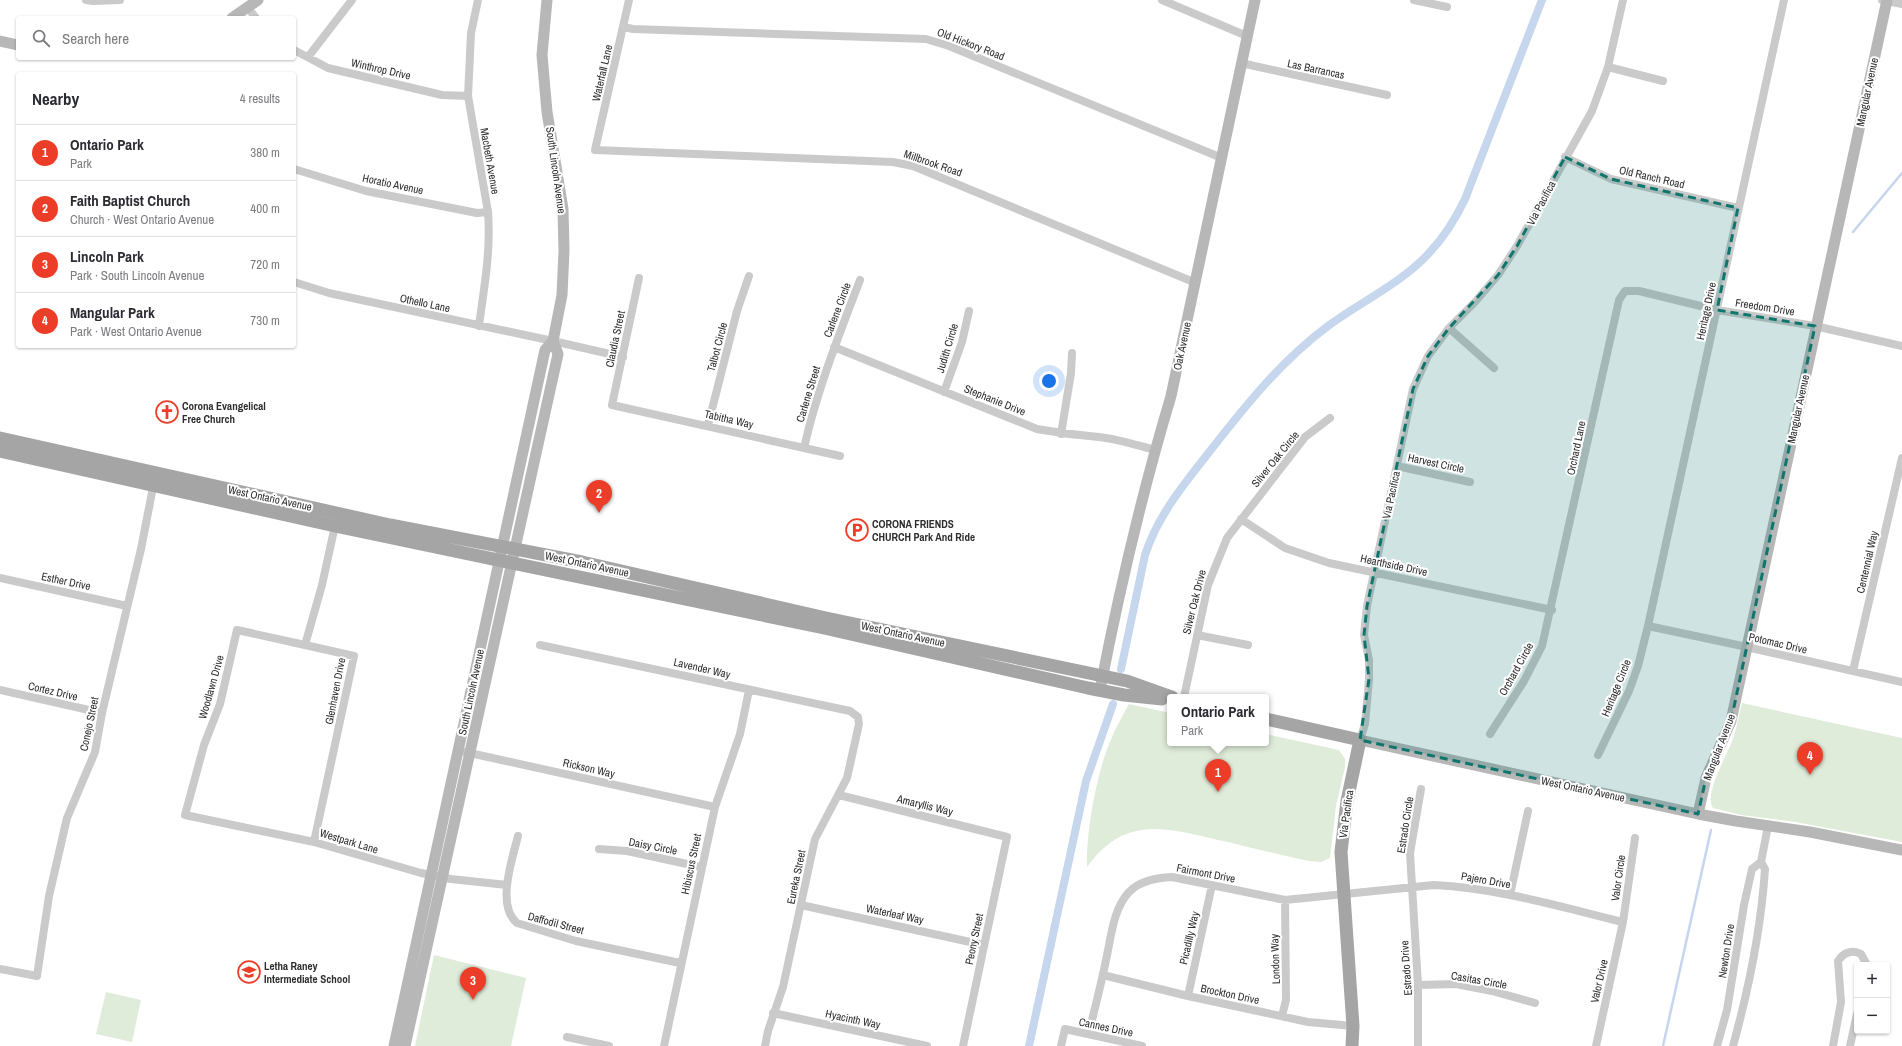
<!DOCTYPE html>
<html lang="en">
<head>
<meta charset="utf-8">
<style>
  body { margin:0; font-family:"Archivo Narrow",sans-serif; background:#f7f7f7; color:#2b2b33 }
  .controls { position:absolute; right:12px; bottom:12px; display:grid; overflow:hidden; border-radius:4px; box-shadow:0 1px 3px #0004 }
  .controls button { width:36px; height:36px; display:grid; place-items:center; padding:0; border:0; border-bottom:1px solid #e1e1e2; background:#fff; color:#2b2b33; font:20px sans-serif }
  .you { position:absolute; left:1049px; top:381px; width:14px; height:14px; margin:-10px; border:3px solid #fff; border-radius:50%; background:#1a73e8; box-shadow:0 0 0 6px #1a73e833 }
  .badge { display:grid; place-items:center; width:26px; height:26px; border-radius:50%; background:#ec3d28; color:#fff; font-size:13px; font-weight:700 }
  .pin { position:absolute; translate:-50% -33px; filter:drop-shadow(0 1px 2px #0008) }
  .pin::after { content:''; position:absolute; top:21px; width:14px; height:12px; background:inherit; clip-path:polygon(0 0,100% 0,50% 100%) }
  .popup { position:absolute; left:1167px; top:694px; width:102px; height:52px; box-sizing:border-box; display:grid; place-content:center; border-radius:4px; background:#fff; filter:drop-shadow(0 1px 3px #0005); font-size:13px; white-space:nowrap; color:#7c7c81 }
  .popup b { font-size:15px; color:#2b2b33 }
  .popup::after { content:''; position:absolute; left:50%; top:100%; margin-left:-8px; border:8px solid transparent; border-top-color:#fff }
  .list { margin:0; padding:0; list-style:none }
  h2 { display:flex; justify-content:space-between; align-items:center; height:52px; margin:0; padding:0 16px; font-size:17px }
  h2 small { font-size:13px; font-weight:400; color:#7c7c81 }
  .list li { display:grid; grid-template-columns:26px 1fr auto; gap:12px; align-items:center; box-sizing:border-box; height:56px; padding:0 16px; border-top:1px solid #e1e1e2 }
  .list b { display:block; font-size:15px; white-space:nowrap }
  .list p { margin:0; font-size:13px; white-space:nowrap; color:#7c7c81 }
  .list em { font-size:13px; font-style:normal; color:#7c7c81 }
  .icon { flex:none; width:22px; height:22px; fill:none; stroke:currentColor; stroke-width:2; stroke-linecap:round; stroke-linejoin:round }
  .map { position:relative; flex:none; width:1902px; height:1046px; overflow:hidden }
  .search { position:absolute; background:#fff; box-shadow:0 1px 3px #0004; left:16px; top:16px; width:280px; height:44px; display:flex; align-items:center; gap:10px; box-sizing:border-box; padding:0 14px; border-radius:4px; color:#7c7c81; font-size:15px }
  .panel { position:absolute; background:#fff; box-shadow:0 1px 3px #0004; left:16px; top:72px; width:280px; height:276px; border-radius:4px }
  .map>svg:first-child { display:block }
  .green { fill:#e0ecda }
  .lines { fill:none; stroke-linecap:round; stroke-linejoin:round }
  .stream { stroke:#c5d6ed; stroke-width:2.5 }
  .canal { stroke:#c5d6ed; stroke-width:8 }
  .street { stroke:#cacaca; stroke-width:8 }
  .secondary { stroke:#b7b7b7; stroke-width:11 }
  .primary { stroke:#a5a5a5; stroke-width:13 }
  .marked { fill:#0f766e; fill-opacity:0.2; stroke:#0f766e; stroke-width:3; stroke-dasharray:8 5; stroke-linejoin:round }
  .labels { text-anchor:middle; stroke-width:4; stroke-linejoin:round; paint-order:stroke }
  .street-label { font-size:11px; fill:#2d2d2d; stroke:#fff }
  .poi-label { font-size:11px; font-weight:bold; fill:#2d2d2d; stroke:#fff; text-anchor:start }
</style>
</head>
<body>
<div class="map">
<svg width="1902" height="1046" viewBox="0 0 1902 1046">
  <rect width="100%" height="100%" fill="#fff"/>
  <path class="green" d="M1742,703L1902,738V842L1795,822L1741,815L1713,808C1703,794 1729,752 1734,736C1737,725 1739,714 1742,703Z
    M1129,704L1170,713V743H1266V734L1339,750L1345,759V767L1336,806L1330,858L1321,862L1309,861C1282,855 1255,849 1228,842C1197,836 1160,822 1129,833C1111,839 1098,852 1087,867C1086,831 1097,770 1112,737C1117,725 1123,715 1129,704Z
    M434,955L526,978L511,1046H415Z
    M106,992L141,1000L132,1042L96,1034Z"/>
  <g class="lines">
    <path class="stream" d="M1853,232L1902,173
      M1663,1046L1711,830"/>
    <path class="canal" d="M1121,669L1145,555C1158,515 1184,484 1210,451C1246,405 1281,361 1328,326C1362,301 1402,283 1430,252C1445,236 1456,218 1465,199L1542,0
      M1029,1046L1086,781L1113,704"/>
    <path class="street" d="M86,0L93,1L120,0
      M478,0L471,33L468,96L488,212C491,252 484,287 479,326
      M629,0L595,150L893,162L913,166L1196,283
      M1162,0L1247,36
      M1414,0L1447,7
      M1882,0L1902,4
      M248,8L256,18
      M623,27L633,29L926,39L949,46L1222,158
      M294,50L328,68L442,95L468,96
      M308,57L352,0
      M1241,63L1387,95
      M1608,67L1663,81
      M1565,157L1611,179L1738,208
      M294,169L366,191L477,213L488,212
      M639,278L612,405L840,456
      M294,282L329,293L553,341L623,357
      M1449,328L1494,368
      M834,347L1037,429C1058,433 1078,435 1099,437C1118,439 1136,445 1155,450
      M944,392L962,342L969,311
      M708,425L737,311L749,276
      M1061,434L1071,373L1072,353
      M804,448C817,390 839,335 860,280
      M1397,466L1470,482
      M1241,519L1285,548L1329,563L1552,610
      M0,578L127,606
      M1648,626L1733,644L1902,682
      M1197,635L1248,645
      M305,645L237,630L220,704L204,745L185,815L314,842L421,873L451,879L507,885
      M540,645L850,711L858,717L859,724L847,778L815,839L783,987L768,1031L765,1046
      M1853,671L1902,458
      M0,690L102,713
      M1184,697L1208,585L1227,538L1305,437L1330,418
      M1490,734L1524,681L1542,646L1619,300L1625,291H1639L1717,310L1815,326L1902,346
      M1360,740L1365,724L1369,679V660L1364,635L1367,606L1413,389L1428,356L1449,328L1475,302L1498,275L1517,246L1592,111L1608,67L1623,0
      M465,752L715,807
      M1598,755L1629,691L1638,666L1648,626L1784,0
      M839,795L1007,837L963,1046
      M518,836C512,860 496,906 517,923L576,941L680,963
      M314,842L354,656L305,645L322,585L336,521
      M599,849L627,851L701,867
      M1510,895L1528,811
      M801,905L984,945
      M0,969L37,976L49,896L67,818L95,752L102,713L141,549L154,482
      M1103,975L1188,996L1308,1022L1353,1026
      M1418,985L1456,984L1492,991L1535,1003
      M1188,996L1212,885
      M773,1013L927,1046
      M1282,1016L1286,1000L1285,900
      M1092,1020C1097,1000 1102,980 1106,960C1111,938 1113,909 1129,892C1141,880 1157,878 1172,877L1285,900L1434,885C1498,888 1561,907 1623,922
      M567,1037L609,1046
      M664,1046L715,807L740,734L749,690
      M1061,1046L1065,1029L1142,1046
      M1418,1046V985L1410,853L1421,789
      M1596,1046L1623,922L1635,838
      M1717,1046L1727,1010L1744,905L1752,869L1761,862L1768,826
      M1733,1046C1749,988 1761,929 1765,869L1761,862
      M1833,1046L1841,1002L1838,961C1843,953 1852,949 1861,954L1867,965
      M1850,1046L1857,1014"/>
    <path class="secondary" d="M232,18L258,0
      M0,41L18,45
      M1100,690C1119,591 1142,493 1171,396L1255,0
      M1360,740L1698,814L1736,821L1810,832L1902,850
      M1698,814L1706,778L1731,721L1887,0
      M394,1046L545,350L553,341L562,295L564,251L563,209L547,112L542,55L547,0
      M405,1046L558,354L553,341"/>
    <path class="primary" d="M0,438L390,525L582,562L826,618L1103,676L1127,681L1172,697
      M0,451L335,526L824,628L1088,688L1124,695L1162,699
      M1266,719L1360,740L1347,801L1341,852L1353,1026L1352,1046"/>
  </g>
  <path class="marked" d="M1565,157L1611,179L1738,208L1717,310L1815,326L1731,721L1706,778L1698,814L1360,740L1369,679L1364,635L1367,606L1413,389L1428,356L1449,328L1498,275L1517,246Z"/>
  <defs>
    <g id="church-ring" transform="scale(1.15)"><circle r="9.5" fill="#fff" stroke="#ec3d28" stroke-width="1.5"/><path d="M-1.2-6h2.4v3.5h3.3v2.4h-3.3V6h-2.4V-.1h-3.3v-2.4h3.3Z" fill="#ec3d28"/></g>
    <g id="parking-ring" transform="scale(1.15)"><circle r="9.5" fill="#fff" stroke="#ec3d28" stroke-width="1.5"/><path d="M-3.5-5.5H1a3.5 3.5 0 0 1 0 7H-1V5.5H-3.5ZM-1-3.4V-.6H.8a1.4 1.4 0 0 0 0-2.8Z" fill="#ec3d28"/></g>
    <g id="school-ring" transform="scale(1.15)"><circle r="9.5" fill="#fff" stroke="#ec3d28" stroke-width="1.5"/><path d="M0-5L7-2L0 1L-7-2ZM-4 1L0 2.5L4 1V4Q0 6-4 4Z" fill="#ec3d28"/></g>
  </defs>
  <g fill-rule="evenodd">
    <use href="#church-ring" x="167" y="412"/>
    <use href="#parking-ring" x="857" y="530"/>
    <use href="#school-ring" x="249" y="972"/>
  </g>
  <g class="labels">
    <g class="street-label">
      <text transform="translate(971 44) rotate(21)" y="4">Old Hickory Road</text>
      <text transform="translate(381 69) rotate(13)" y="4">Winthrop Drive</text>
      <text transform="translate(1316 69) rotate(12)" y="4">Las Barrancas</text>
      <text transform="translate(602 73) rotate(-77)" y="4">Waterfall Lane</text>
      <text transform="translate(1867 92) rotate(-78)" y="4">Mangular Avenue</text>
      <text transform="translate(490 161) rotate(80)" y="4">Macbeth Avenue</text>
      <text transform="translate(933 163) rotate(19)" y="4">Millbrook Road</text>
      <text transform="translate(556 170) rotate(82)" y="4">South Lincoln Avenue</text>
      <text transform="translate(1652 177) rotate(13)" y="4">Old Ranch Road</text>
      <text transform="translate(393 184) rotate(12)" y="4">Horatio Avenue</text>
      <text transform="translate(1541 203) rotate(-62)" y="4">Via Pacifica</text>
      <text transform="translate(425 303) rotate(12)" y="4">Othello Lane</text>
      <text transform="translate(1765 307) rotate(9)" y="4">Freedom Drive</text>
      <text transform="translate(837 310) rotate(-69)" y="4">Carlene Circle</text>
      <text transform="translate(1706 311) rotate(-78)" y="4">Heritage Drive</text>
      <text transform="translate(615 339) rotate(-78)" y="4">Claudia Street</text>
      <text transform="translate(1182 346) rotate(-78)" y="4">Oak Avenue</text>
      <text transform="translate(717 347) rotate(-75)" y="4">Talbot Circle</text>
      <text transform="translate(947 348) rotate(-73)" y="4">Judith Circle</text>
      <text transform="translate(808 394) rotate(-73)" y="4">Carlene Street</text>
      <text transform="translate(995 400) rotate(22)" y="4">Stephanie Drive</text>
      <text transform="translate(1798 409) rotate(-78)" y="4">Mangular Avenue</text>
      <text transform="translate(729 419) rotate(13)" y="4">Tabitha Way</text>
      <text transform="translate(1576 448) rotate(-78)" y="4">Orchard Lane</text>
      <text transform="translate(1275 459) rotate(-51)" y="4">Silver Oak Circle</text>
      <text transform="translate(1436 463) rotate(12)" y="4">Harvest Circle</text>
      <text transform="translate(1391 495) rotate(-78)" y="4">Via Pacifica</text>
      <text transform="translate(270 498) rotate(12)" y="4">West Ontario Avenue</text>
      <text transform="translate(1867 562) rotate(-77)" y="4">Centennial Way</text>
      <text transform="translate(587 564) rotate(12)" y="4">West Ontario Avenue</text>
      <text transform="translate(1394 565) rotate(12)" y="4">Hearthside Drive</text>
      <text transform="translate(66 581) rotate(12)" y="4">Esther Drive</text>
      <text transform="translate(1194 602) rotate(-76)" y="4">Silver Oak Drive</text>
      <text transform="translate(903 634) rotate(12)" y="4">West Ontario Avenue</text>
      <text transform="translate(1778 643) rotate(13)" y="4">Potomac Drive</text>
      <text transform="translate(702 668) rotate(13)" y="4">Lavender Way</text>
      <text transform="translate(1516 669) rotate(-61)" y="4">Orchard Circle</text>
      <text transform="translate(211 687) rotate(-74)" y="4">Woodlawn Drive</text>
      <text transform="translate(1616 688) rotate(-68)" y="4">Heritage Circle</text>
      <text transform="translate(53 691) rotate(13)" y="4">Cortez Drive</text>
      <text transform="translate(335 691) rotate(-79)" y="4">Glenhaven Drive</text>
      <text transform="translate(471 692) rotate(-78)" y="4">South Lincoln Avenue</text>
      <text transform="translate(89 724) rotate(-78)" y="4">Conejo Street</text>
      <text transform="translate(1719 747) rotate(-69)" y="4">Mangular Avenue</text>
      <text transform="translate(589 768) rotate(13)" y="4">Rickson Way</text>
      <text transform="translate(1583 789) rotate(12)" y="4">West Ontario Avenue</text>
      <text transform="translate(925 805) rotate(14)" y="4">Amaryllis Way</text>
      <text transform="translate(1346 814) rotate(-82)" y="4">Via Pacifica</text>
      <text transform="translate(1405 825) rotate(-81)" y="4">Estrado Circle</text>
      <text transform="translate(349 841) rotate(17)" y="4">Westpark Lane</text>
      <text transform="translate(653 846) rotate(11)" y="4">Daisy Circle</text>
      <text transform="translate(691 864) rotate(-78)" y="4">Hibiscus Street</text>
      <text transform="translate(1206 873) rotate(11)" y="4">Fairmont Drive</text>
      <text transform="translate(796 877) rotate(-78)" y="4">Eureka Street</text>
      <text transform="translate(1618 878) rotate(-82)" y="4">Valor Circle</text>
      <text transform="translate(1486 880) rotate(10)" y="4">Pajero Drive</text>
      <text transform="translate(895 914) rotate(12)" y="4">Waterleaf Way</text>
      <text transform="translate(556 923) rotate(15)" y="4">Daffodil Street</text>
      <text transform="translate(1189 938) rotate(-77)" y="4">Picadilly Way</text>
      <text transform="translate(974 939) rotate(-78)" y="4">Peony Street</text>
      <text transform="translate(1726 951) rotate(-81)" y="4">Newton Drive</text>
      <text transform="translate(1275 959) rotate(-92)" y="4">London Way</text>
      <text transform="translate(1406 968) rotate(-94)" y="4">Estrado Drive</text>
      <text transform="translate(1479 980) rotate(10)" y="4">Casitas Circle</text>
      <text transform="translate(1599 981) rotate(-77)" y="4">Valor Drive</text>
      <text transform="translate(1230 994) rotate(12)" y="4">Brockton Drive</text>
      <text transform="translate(853 1019) rotate(12)" y="4">Hyacinth Way</text>
      <text transform="translate(1106 1027) rotate(12)" y="4">Cannes Drive</text>
    </g>
    <g class="poi-label">
      <text x="182" y="410">Corona Evangelical<tspan x="182" dy="13">Free Church</tspan></text>
      <text x="872" y="528">CORONA FRIENDS<tspan x="872" dy="13">CHURCH Park And Ride</tspan></text>
      <text x="264" y="970">Letha Raney<tspan x="264" dy="13">Intermediate School</tspan></text>
    </g>
  </g>
</svg>
<div class="controls">
<button>+</button>
<button>−</button>
</div>
<div class="you"></div>
<div class="pin badge" style="left:1218px;top:792px">1</div>
<div class="popup"><b>Ontario Park</b>Park</div>
<div class="pin badge" style="left:599px;top:513px">2</div>
<div class="pin badge" style="left:473px;top:1000px">3</div>
<div class="pin badge" style="left:1810px;top:775px">4</div>
<div class="search"><svg class="icon" aria-label="search" viewBox="0 0 24 24"><circle cx="10" cy="10" r="6"/><path d="M15 15l6 6"/></svg>Search here</div>
<section class="panel">
<h2>Nearby<small>4 results</small></h2>
<ul class="list">
<li><span class="badge">1</span><div><b>Ontario Park</b><p>Park</p></div><em>380 m</em></li>
<li><span class="badge">2</span><div><b>Faith Baptist Church</b><p>Church · West Ontario Avenue</p></div><em>400 m</em></li>
<li><span class="badge">3</span><div><b>Lincoln Park</b><p>Park · South Lincoln Avenue</p></div><em>720 m</em></li>
<li><span class="badge">4</span><div><b>Mangular Park</b><p>Park · West Ontario Avenue</p></div><em>730 m</em></li>
</ul>
</section>
</div>
</body>
</html>
